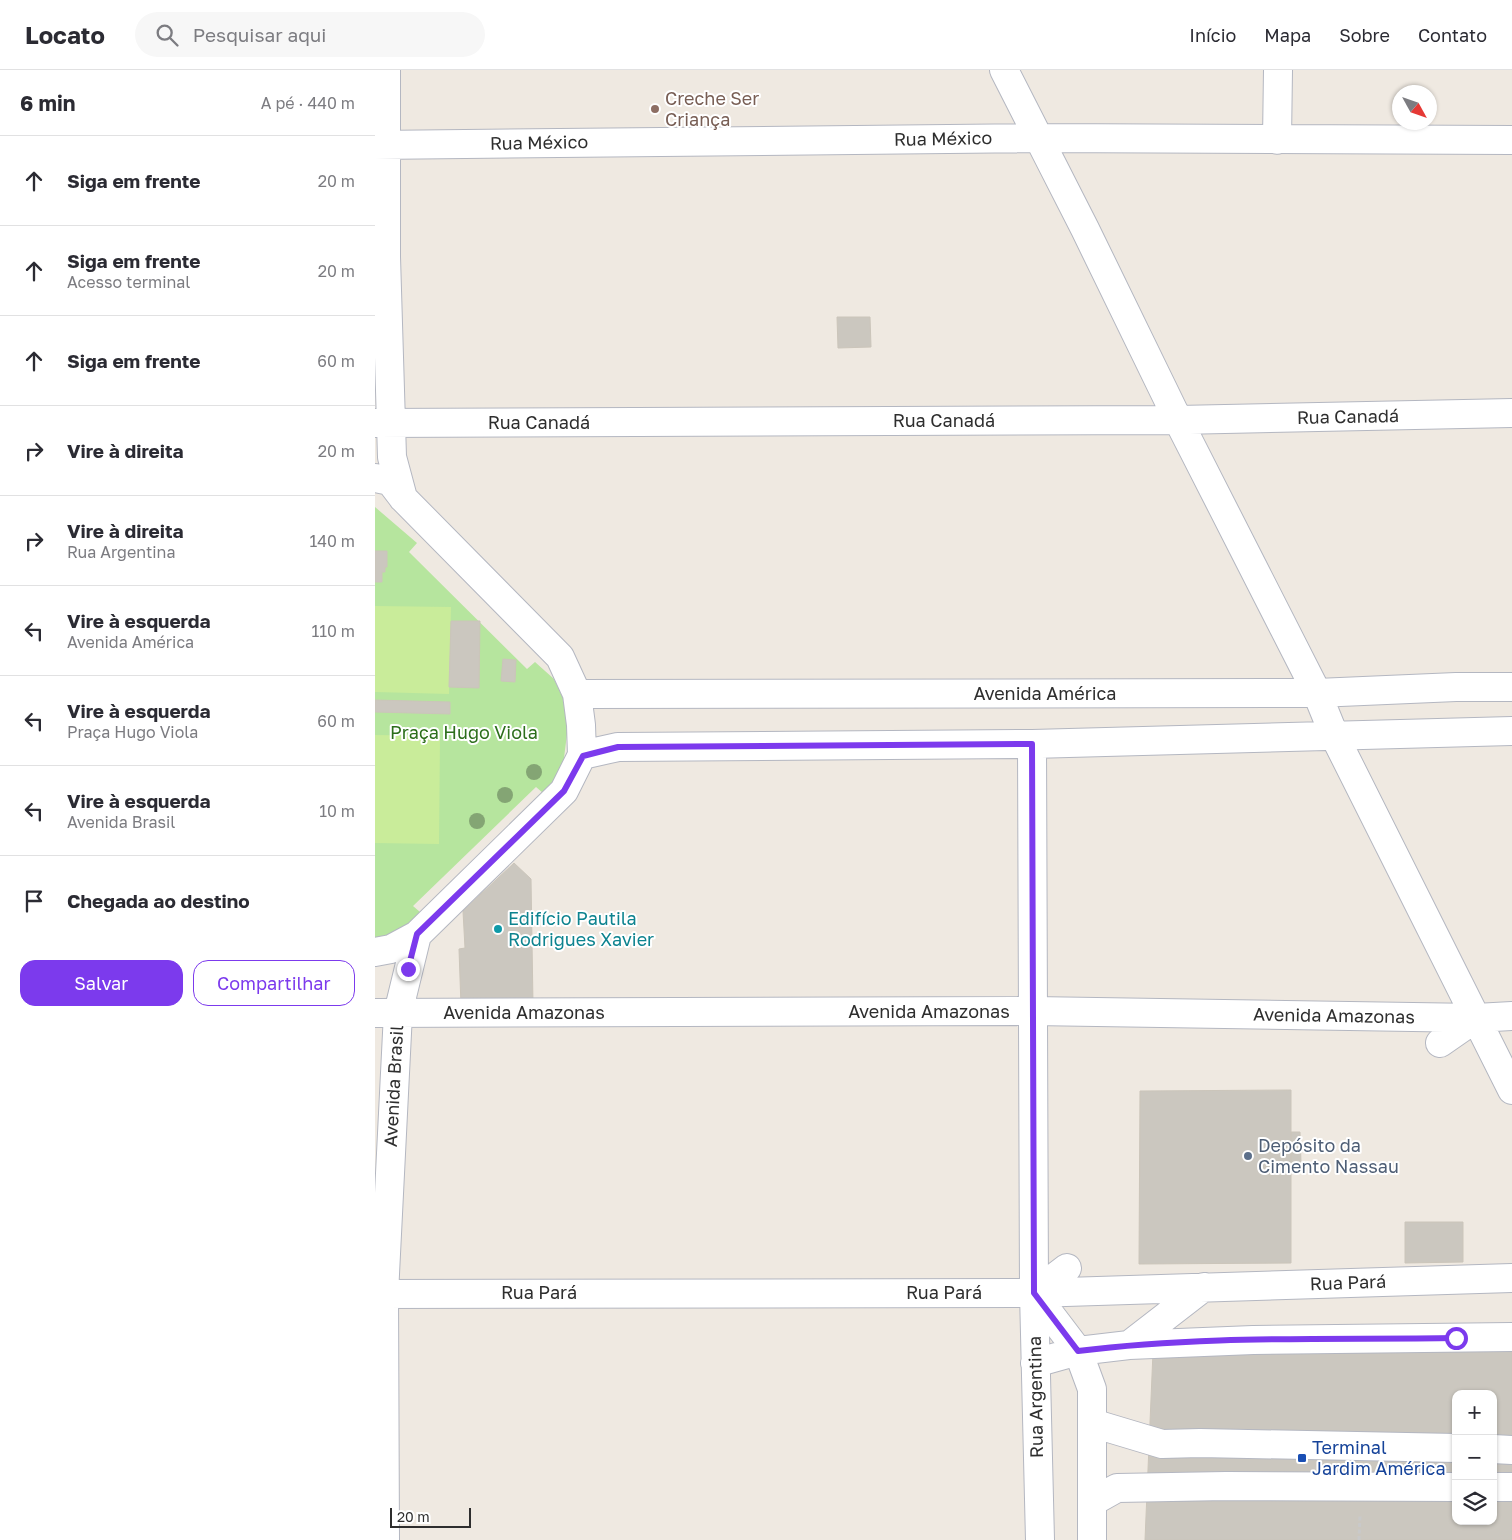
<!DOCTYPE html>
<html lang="pt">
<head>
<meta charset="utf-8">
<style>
  body { margin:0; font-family:"Golos Text",sans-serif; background:#f7f7f7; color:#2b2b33 }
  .controls { position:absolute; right:15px; bottom:15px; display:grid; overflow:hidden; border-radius:10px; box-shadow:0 1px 4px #0004 }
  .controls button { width:45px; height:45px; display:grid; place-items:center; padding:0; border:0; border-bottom:1px solid #e1e1e2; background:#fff; color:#2b2b33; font:25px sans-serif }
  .compass { position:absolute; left:1017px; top:15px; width:45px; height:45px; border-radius:50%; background:#fff; box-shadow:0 1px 4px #0004; rotate:130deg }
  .scale { position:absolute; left:15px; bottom:12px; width:81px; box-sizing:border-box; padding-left:5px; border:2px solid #2e2e2e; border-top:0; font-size:14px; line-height:18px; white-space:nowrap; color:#2e2e2e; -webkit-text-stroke:4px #fff; paint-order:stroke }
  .stop { position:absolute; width:15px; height:15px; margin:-11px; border:4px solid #7c3aed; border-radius:50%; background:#fff }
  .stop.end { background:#7c3aed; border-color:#fff; box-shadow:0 1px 5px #0008 }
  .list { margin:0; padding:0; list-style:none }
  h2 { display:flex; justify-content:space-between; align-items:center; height:65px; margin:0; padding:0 20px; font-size:21px }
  h2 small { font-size:16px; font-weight:400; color:#7c7c81 }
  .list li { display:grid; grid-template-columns:32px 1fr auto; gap:15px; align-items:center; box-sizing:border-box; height:90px; padding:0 20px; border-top:1px solid #e1e1e2 }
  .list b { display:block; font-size:19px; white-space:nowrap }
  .list p { margin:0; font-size:16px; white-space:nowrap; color:#7c7c81 }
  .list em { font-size:16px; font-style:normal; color:#7c7c81 }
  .actions { display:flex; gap:10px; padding:15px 20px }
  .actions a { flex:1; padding:11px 0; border:1px solid #7c3aed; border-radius:15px; text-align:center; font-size:18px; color:#7c3aed }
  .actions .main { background:#7c3aed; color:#fff }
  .icon { flex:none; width:28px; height:28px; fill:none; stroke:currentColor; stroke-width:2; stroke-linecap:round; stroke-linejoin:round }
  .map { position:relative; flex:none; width:1137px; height:1470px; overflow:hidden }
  header { display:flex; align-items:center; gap:30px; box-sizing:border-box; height:70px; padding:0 25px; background:#fff; border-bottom:1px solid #e1e1e2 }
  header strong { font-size:24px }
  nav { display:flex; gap:28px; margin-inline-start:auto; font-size:18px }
  .search { width:350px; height:45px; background:#f7f7f7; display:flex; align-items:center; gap:12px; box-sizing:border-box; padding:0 18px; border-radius:28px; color:#7c7c81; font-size:19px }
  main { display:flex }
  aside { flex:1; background:#fff }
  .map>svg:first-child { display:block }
  .green { fill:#b6e59e }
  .pitch { fill:#c9ec9a }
  .building { fill:#cbc7bf; stroke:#cbc5ba; fill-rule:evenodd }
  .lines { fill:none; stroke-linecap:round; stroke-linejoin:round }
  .minor-casing { stroke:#b4b7c1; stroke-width:30 }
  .path { stroke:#c9c9c9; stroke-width:3; stroke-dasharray:4 2.5; stroke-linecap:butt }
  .minor { stroke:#fff; stroke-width:28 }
  .tree { fill:#84a574 }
  .route { stroke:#7c3aed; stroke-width:6 }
  .education-dot { fill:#8d6e63; stroke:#fff; stroke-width:2 }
  .culture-dot { fill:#0f9aa8; stroke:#fff; stroke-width:2 }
  .service-dot { fill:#5c6f8a; stroke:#fff; stroke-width:2 }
  .transit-dot { fill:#1a4fb4; stroke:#fff; stroke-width:2 }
  .labels { text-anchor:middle; stroke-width:4; stroke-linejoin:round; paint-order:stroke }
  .education-label { font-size:18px; fill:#785e54; stroke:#fff; text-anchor:start }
  .street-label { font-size:18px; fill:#2e2e2e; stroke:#fff }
  .park-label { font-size:18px; fill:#2c6e1b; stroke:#fff }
  .culture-label { font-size:18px; fill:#0d838f; stroke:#fff; text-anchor:start }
  .service-label { font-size:18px; fill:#4e5e75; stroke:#fff; text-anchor:start }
  .transit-label { font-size:18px; fill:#164399; stroke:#fff; text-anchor:start }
</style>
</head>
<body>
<header>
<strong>Locato</strong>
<div class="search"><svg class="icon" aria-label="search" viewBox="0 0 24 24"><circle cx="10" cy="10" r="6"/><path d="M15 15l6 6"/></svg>Pesquisar aqui</div>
<nav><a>Início</a><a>Mapa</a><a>Sobre</a><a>Contato</a></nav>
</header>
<main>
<aside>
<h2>6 min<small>A pé · 440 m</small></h2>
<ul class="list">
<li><svg class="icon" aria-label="ahead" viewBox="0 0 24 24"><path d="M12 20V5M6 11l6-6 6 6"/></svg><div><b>Siga em frente</b></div><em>20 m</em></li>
<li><svg class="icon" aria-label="ahead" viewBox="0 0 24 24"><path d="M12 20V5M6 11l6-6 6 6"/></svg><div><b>Siga em frente</b><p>Acesso terminal</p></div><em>20 m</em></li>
<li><svg class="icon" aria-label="ahead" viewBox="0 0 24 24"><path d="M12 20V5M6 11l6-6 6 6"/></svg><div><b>Siga em frente</b></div><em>60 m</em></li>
<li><svg class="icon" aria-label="right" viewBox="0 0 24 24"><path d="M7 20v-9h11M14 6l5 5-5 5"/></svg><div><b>Vire à direita</b></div><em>20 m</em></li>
<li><svg class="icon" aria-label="right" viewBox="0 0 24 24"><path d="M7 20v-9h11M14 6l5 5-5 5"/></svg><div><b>Vire à direita</b><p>Rua Argentina</p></div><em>140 m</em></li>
<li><svg class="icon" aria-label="left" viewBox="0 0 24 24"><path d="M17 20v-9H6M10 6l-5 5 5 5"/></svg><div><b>Vire à esquerda</b><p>Avenida América</p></div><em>110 m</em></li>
<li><svg class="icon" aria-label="left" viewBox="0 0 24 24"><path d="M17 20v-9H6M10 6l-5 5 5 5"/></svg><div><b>Vire à esquerda</b><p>Praça Hugo Viola</p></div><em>60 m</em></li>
<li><svg class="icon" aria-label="left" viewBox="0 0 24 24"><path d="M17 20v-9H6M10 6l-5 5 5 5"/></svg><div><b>Vire à esquerda</b><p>Avenida Brasil</p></div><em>10 m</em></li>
<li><svg class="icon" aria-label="arrive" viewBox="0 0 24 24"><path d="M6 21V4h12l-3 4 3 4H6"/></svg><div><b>Chegada ao destino</b></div></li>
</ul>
<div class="actions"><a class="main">Salvar</a><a>Compartilhar</a></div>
</aside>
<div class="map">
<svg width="1137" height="1470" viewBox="0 0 1137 1470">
  <rect width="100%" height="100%" fill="#efe9e1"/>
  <path class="green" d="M0,437L42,473L34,482L152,599L160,592L179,609L188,628L193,656L188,696L185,703L168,723L161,717L38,836L45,842L27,861L0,875Z"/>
  <path class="pitch" d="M0,536L76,537L74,624L0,622Z
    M0,665L65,666L64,774L0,773Z"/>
  <path class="building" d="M462,247H495L496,277L463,278Z
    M0,481H12V497H10V502H7V512H0Z
    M76,551H105L104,618L74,617Z
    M128,589L141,590L140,612L126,611Z
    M0,630L75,632V644L0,642Z
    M139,793L156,809L158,935L86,936L84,879L90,878L88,841Z
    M916,1020V1193L764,1194L765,1021Z
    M916,1062H925L926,1093H916Z
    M1030,1152H1088V1192L1030,1193Z
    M1137,1281V1470H770L778,1282ZM1081,1324H1118V1451H1081Z"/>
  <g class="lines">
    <g class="minor-casing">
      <path id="minor" d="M11,0V187L17,387L28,428
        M629,0L710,159L803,350L942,623L959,665L1137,1020
        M902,70L903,0
        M0,75L663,68L1137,70
        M0,353L803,350L1137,343
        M0,408L15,411L28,428L185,587L202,624L206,655L207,685L189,721L42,865L16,879L0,882
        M202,624L942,623L1081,617H1137
        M657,674L659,1223L665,1470
        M207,685L243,677L657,674L1137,661
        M0,943L658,941L1101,948L1137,946
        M1065,973L1101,948
        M659,1223L703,1281L717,1319V1470
        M659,1223L692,1198
        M0,1224L659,1223L1137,1208
        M754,1275L829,1217
        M660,1293L703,1281L754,1275L878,1270L1137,1267
        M717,1353L787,1374L825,1373L1081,1378
        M1118,1379L1137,1380
        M1118,1417H1137
        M717,1432L742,1418L851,1416L1081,1417
        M10,1470L9,1224L23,943L42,865"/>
    </g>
    <path class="path" d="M984,1470L985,1445"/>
    <use href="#minor" class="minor"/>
  </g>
  <g class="tree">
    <circle cx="159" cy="702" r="8"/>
    <circle cx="130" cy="725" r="8"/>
    <circle cx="102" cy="751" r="8"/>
  </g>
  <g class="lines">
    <path class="route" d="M33,899L42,864L189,721L208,686L243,677L657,674L659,1223L703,1281C828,1265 955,1270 1081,1268"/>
  </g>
  <circle class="education-dot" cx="280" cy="39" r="5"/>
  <circle class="culture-dot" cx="123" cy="859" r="5"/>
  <circle class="service-dot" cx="873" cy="1086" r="5"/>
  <rect class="transit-dot" x="922" y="1383" width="10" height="10" rx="2.5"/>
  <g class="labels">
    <g class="education-label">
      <text x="290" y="35">Creche Ser<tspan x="290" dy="21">Criança</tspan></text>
    </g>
    <g class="street-label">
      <text transform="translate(568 69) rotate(-1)" y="6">Rua México</text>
      <text transform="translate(164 73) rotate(-1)" y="6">Rua México</text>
      <text transform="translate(973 347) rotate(-1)" y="6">Rua Canadá</text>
      <text x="569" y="357">Rua Canadá</text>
      <text x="164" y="359">Rua Canadá</text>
      <text x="670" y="630">Avenida América</text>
      <text x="554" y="948">Avenida Amazonas</text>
      <text x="149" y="949">Avenida Amazonas</text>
      <text transform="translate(959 946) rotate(1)" y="6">Avenida Amazonas</text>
      <text transform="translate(19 1016) rotate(-87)" y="6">Avenida Brasil</text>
      <text transform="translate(973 1213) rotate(-2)" y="6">Rua Pará</text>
      <text x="164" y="1229">Rua Pará</text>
      <text x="569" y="1229">Rua Pará</text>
      <text transform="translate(661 1327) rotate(-91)" y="6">Rua Argentina</text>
    </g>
    <g class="park-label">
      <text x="89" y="669">Praça Hugo Viola</text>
    </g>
    <g class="culture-label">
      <text x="133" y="855">Edifício Pautila<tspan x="133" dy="21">Rodrigues Xavier</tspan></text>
    </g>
    <g class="service-label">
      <text x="883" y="1082">Depósito da<tspan x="883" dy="21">Cimento Nassau</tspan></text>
    </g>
    <g class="transit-label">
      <text x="937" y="1384">Terminal<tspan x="937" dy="21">Jardim América</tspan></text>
    </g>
  </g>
</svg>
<div class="controls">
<button>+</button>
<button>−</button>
<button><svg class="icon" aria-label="layers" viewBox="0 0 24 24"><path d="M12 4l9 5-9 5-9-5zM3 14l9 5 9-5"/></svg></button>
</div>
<svg class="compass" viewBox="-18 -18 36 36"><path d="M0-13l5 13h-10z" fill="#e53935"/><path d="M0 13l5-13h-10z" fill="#7c7c81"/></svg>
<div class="scale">20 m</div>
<div class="stop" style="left:1081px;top:1268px"></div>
<div class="stop end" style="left:33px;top:899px"></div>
</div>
</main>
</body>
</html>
